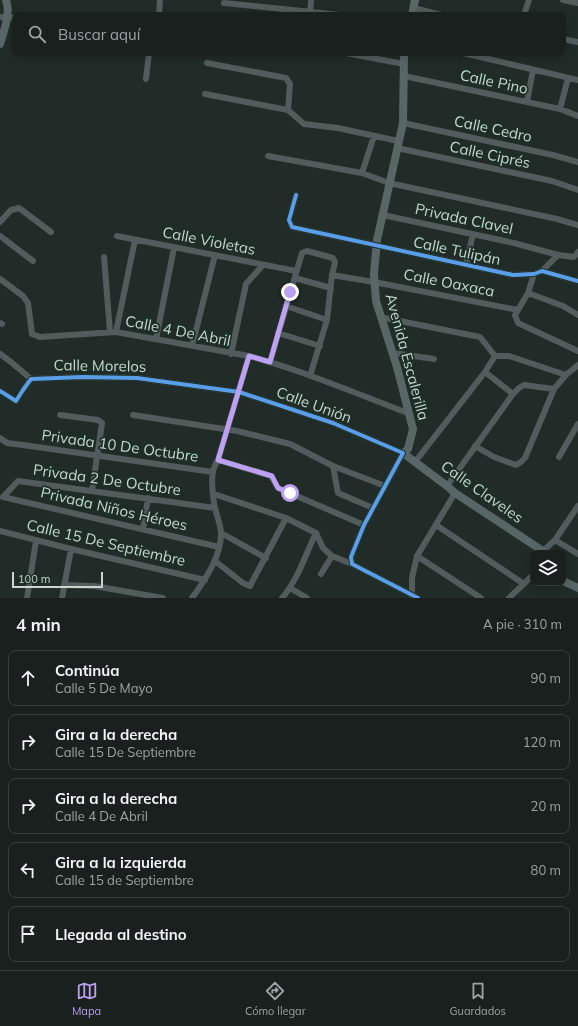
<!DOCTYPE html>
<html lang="es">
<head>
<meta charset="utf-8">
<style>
  body { margin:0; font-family:Mulish,sans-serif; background:#262d2a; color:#f1f3f6 }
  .controls { position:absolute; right:12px; bottom:12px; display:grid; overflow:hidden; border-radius:8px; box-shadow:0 2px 10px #0003 }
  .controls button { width:36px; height:36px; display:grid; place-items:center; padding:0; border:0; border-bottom:1px solid #373e3b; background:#19201d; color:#f1f3f6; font:20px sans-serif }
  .scale { position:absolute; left:12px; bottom:10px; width:91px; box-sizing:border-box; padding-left:4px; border:2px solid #c9d5cf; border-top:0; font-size:11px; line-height:14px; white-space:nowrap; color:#c9d5cf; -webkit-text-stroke:3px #1c3028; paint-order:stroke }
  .stop { position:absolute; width:12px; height:12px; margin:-9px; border:3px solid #bca0f2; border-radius:50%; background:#fff }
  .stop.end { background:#bca0f2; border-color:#fff; box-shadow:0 1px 4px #0008 }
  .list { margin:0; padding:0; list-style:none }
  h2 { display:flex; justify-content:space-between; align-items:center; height:52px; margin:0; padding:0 16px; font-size:17px }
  h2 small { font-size:13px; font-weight:400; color:#9fa3a4 }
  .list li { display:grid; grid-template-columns:26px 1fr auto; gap:12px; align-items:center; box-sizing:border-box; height:56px; margin:0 8px 8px; padding:0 8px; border:1px solid #373e3b; border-radius:8px }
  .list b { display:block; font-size:15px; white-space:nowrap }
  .list p { margin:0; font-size:13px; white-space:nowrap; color:#9fa3a4 }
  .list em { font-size:13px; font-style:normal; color:#9fa3a4 }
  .icon { flex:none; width:22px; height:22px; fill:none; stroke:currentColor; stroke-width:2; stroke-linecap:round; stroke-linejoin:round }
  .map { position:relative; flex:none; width:578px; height:598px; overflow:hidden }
  .search { position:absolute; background:#19201d; box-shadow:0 2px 10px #0003; left:12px; right:12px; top:12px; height:44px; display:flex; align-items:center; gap:10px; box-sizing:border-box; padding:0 14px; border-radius:8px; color:#9fa3a4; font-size:15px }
  .sheet { height:372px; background:#19201d }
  nav { display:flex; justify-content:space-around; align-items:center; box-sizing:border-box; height:56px; border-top:1px solid #373e3b; background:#19201d; font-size:11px; color:#9fa3a4 }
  nav a { display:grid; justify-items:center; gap:2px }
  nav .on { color:#bca0f2 }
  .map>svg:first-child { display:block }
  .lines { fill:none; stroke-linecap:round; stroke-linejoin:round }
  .minor { stroke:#525c5c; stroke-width:6 }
  .major { stroke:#586766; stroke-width:8 }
  .cycleway-casing { stroke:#1c3028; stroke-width:6 }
  .cycleway { stroke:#5a9eea; stroke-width:4 }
  .route { stroke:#bca0f2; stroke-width:5 }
  .labels { text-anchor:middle; stroke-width:3.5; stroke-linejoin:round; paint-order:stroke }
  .street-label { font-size:15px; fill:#c9d5cf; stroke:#1c3028 }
</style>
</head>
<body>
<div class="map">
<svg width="578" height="598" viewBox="0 0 578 598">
  <rect width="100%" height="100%" fill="#212b27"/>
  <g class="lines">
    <path class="minor" d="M563,0L578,3
      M224,3L340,15
      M414,8L441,15
      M159,15L160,0
      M310,15L311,0
      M524,15L529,0
      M0,17L15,18
      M563,39L578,42
      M346,53L404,64
      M463,53L578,80
      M207,63L286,78L290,84L288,110
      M404,76L560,109L578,116
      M146,79L149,53
      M205,94L288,110L304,124L338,128L398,141
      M527,102L533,70
      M560,109L568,78
      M403,123L553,155L578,162
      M374,136L362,173L389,183L557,219L578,225
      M397,148L552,181L578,190
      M268,156L362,173
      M296,195L289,220L292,227L513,275L534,274L542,271L578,281
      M383,215L514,243L558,255L574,257L578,252
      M0,222L11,210L19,208L51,232
      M0,236L33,261
      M117,236L296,271
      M104,257L110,332
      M466,265L473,234
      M542,271L558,255
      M534,274L528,293L515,315L518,323L578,351
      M332,275L374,282L518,310
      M295,278L331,288
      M0,279L23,296L28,303L32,334L40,337L116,332L249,356C304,371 357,394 410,414
      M528,293L563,306L578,315
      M286,306L327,320
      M380,317L480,337L495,356L485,372L415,462
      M0,323L2,324
      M116,332L135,240
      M278,333L320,346
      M156,339L174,248
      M192,346L215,255
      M393,353L434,359
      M0,354L11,362L31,379
      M231,354L246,284L263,265
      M495,356H509L566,375
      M270,362L302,253L307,251L333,258L335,262L332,275L327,320L310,376
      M0,391L16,401L23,390L31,379L82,377L137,378L239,392L333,423L403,453L364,525L351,557L352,564L418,598
      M513,394L519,388L524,385L554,389L566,375L578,365
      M60,415L98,420L102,423L92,491
      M133,415L237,431L290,444L333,466L385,486
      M0,438L7,443L23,445L213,472
      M475,446L494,457L516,465L521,462L525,458L554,389
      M559,457L578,424
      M218,460L271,476L278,488L364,525
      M333,466L338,493L373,508
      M447,486L513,394L485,372
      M214,494L286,518L316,533L323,548L332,556L352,564
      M3,497L219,547
      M3,497L18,481L215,508
      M436,525L524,584
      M143,529L148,498
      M0,531L71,549L205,580
      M221,533L266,558
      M555,540L578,554
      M543,551L555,540L578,506
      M417,556L481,598
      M215,561L243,583L250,586L286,518
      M321,574L332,556
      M64,585L94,586L163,598
      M290,588L307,598
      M412,596V578L417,556L455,493
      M27,598L36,541
      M62,598L71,549
      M192,598C205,580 222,555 221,532C220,523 217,516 215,508C213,499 211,479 213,471C214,467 216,463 218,460L249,356
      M282,598C298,580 305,555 316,533
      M509,598L533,575"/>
    <path class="major" d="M412,15L415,0
      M0,44C4,30 11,14 6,0
      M404,53L403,123L377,240L374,274L376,301L397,367L413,429L408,449L403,453L447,486L455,493L543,551V553
      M563,581L578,588"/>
    <g class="cycleway-casing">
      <path id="cycleway" d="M296,195L289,220L292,227L513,275L534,274L542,271L578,281
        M0,391L16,401L23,390L31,379L82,377L137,378L239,392L333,423L403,453L364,525L351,557L352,564L418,598"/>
    </g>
    <use href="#cycleway" class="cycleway"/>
  </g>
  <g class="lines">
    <path class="route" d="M290,292L270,362L249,356L218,460L272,476L278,488L290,493"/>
  </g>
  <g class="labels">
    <g class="street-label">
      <text transform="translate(494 82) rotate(12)" y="5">Calle Pino</text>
      <text transform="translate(493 129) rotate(12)" y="5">Calle Cedro</text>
      <text transform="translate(490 155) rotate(12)" y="5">Calle Ciprés</text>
      <text transform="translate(464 219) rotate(12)" y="5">Privada Clavel</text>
      <text transform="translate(209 241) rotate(11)" y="5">Calle Violetas</text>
      <text transform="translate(457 251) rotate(12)" y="5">Calle Tulipán</text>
      <text transform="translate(449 283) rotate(11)" y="5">Calle Oaxaca</text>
      <text transform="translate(178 331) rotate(11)" y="5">Calle 4 De Abril</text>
      <text transform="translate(407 357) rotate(75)" y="5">Avenida Escalerilla</text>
      <text transform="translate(100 366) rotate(1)" y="5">Calle Morelos</text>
      <text transform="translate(314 405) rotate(20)" y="5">Calle Unión</text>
      <text transform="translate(120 446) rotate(8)" y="5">Privada 10 De Octubre</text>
      <text transform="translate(107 480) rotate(8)" y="5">Privada 2 De Octubre</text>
      <text transform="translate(482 492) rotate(35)" y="5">Calle Claveles</text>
      <text transform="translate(114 509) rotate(13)" y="5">Privada Niños Héroes</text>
      <text transform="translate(106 543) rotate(13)" y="5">Calle 15 De Septiembre</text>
    </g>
  </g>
</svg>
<div class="controls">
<button><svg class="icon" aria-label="layers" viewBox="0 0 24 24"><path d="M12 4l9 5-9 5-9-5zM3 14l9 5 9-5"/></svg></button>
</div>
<div class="scale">100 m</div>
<div class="stop" style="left:290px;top:493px"></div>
<div class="stop end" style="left:290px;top:292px"></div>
<div class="search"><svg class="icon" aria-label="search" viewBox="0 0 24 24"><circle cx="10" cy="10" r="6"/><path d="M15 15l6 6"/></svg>Buscar aquí</div>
</div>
<section class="sheet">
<h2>4 min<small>A pie · 310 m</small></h2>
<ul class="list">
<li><svg class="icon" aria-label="ahead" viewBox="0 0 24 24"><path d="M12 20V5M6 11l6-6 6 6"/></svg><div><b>Continúa</b><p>Calle 5 De Mayo</p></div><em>90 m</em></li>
<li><svg class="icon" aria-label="right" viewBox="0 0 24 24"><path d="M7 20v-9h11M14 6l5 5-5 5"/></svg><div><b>Gira a la derecha</b><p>Calle 15 De Septiembre</p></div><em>120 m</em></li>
<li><svg class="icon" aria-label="right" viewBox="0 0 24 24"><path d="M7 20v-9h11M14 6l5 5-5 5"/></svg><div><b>Gira a la derecha</b><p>Calle 4 De Abril</p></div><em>20 m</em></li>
<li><svg class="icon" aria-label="left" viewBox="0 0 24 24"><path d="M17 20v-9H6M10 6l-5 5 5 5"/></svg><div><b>Gira a la izquierda</b><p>Calle 15 de Septiembre</p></div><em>80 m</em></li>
<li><svg class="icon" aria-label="arrive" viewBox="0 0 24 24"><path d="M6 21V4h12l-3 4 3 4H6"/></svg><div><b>Llegada al destino</b></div></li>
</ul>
</section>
<nav>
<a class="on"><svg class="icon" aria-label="map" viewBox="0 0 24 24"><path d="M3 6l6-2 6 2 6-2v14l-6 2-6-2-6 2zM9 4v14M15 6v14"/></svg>Mapa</a>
<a><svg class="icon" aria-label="directions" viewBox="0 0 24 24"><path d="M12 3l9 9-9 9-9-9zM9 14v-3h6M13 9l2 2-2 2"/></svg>Cómo llegar</a>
<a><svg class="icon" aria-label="saved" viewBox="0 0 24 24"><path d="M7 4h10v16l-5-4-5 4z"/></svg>Guardados</a>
</nav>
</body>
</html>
